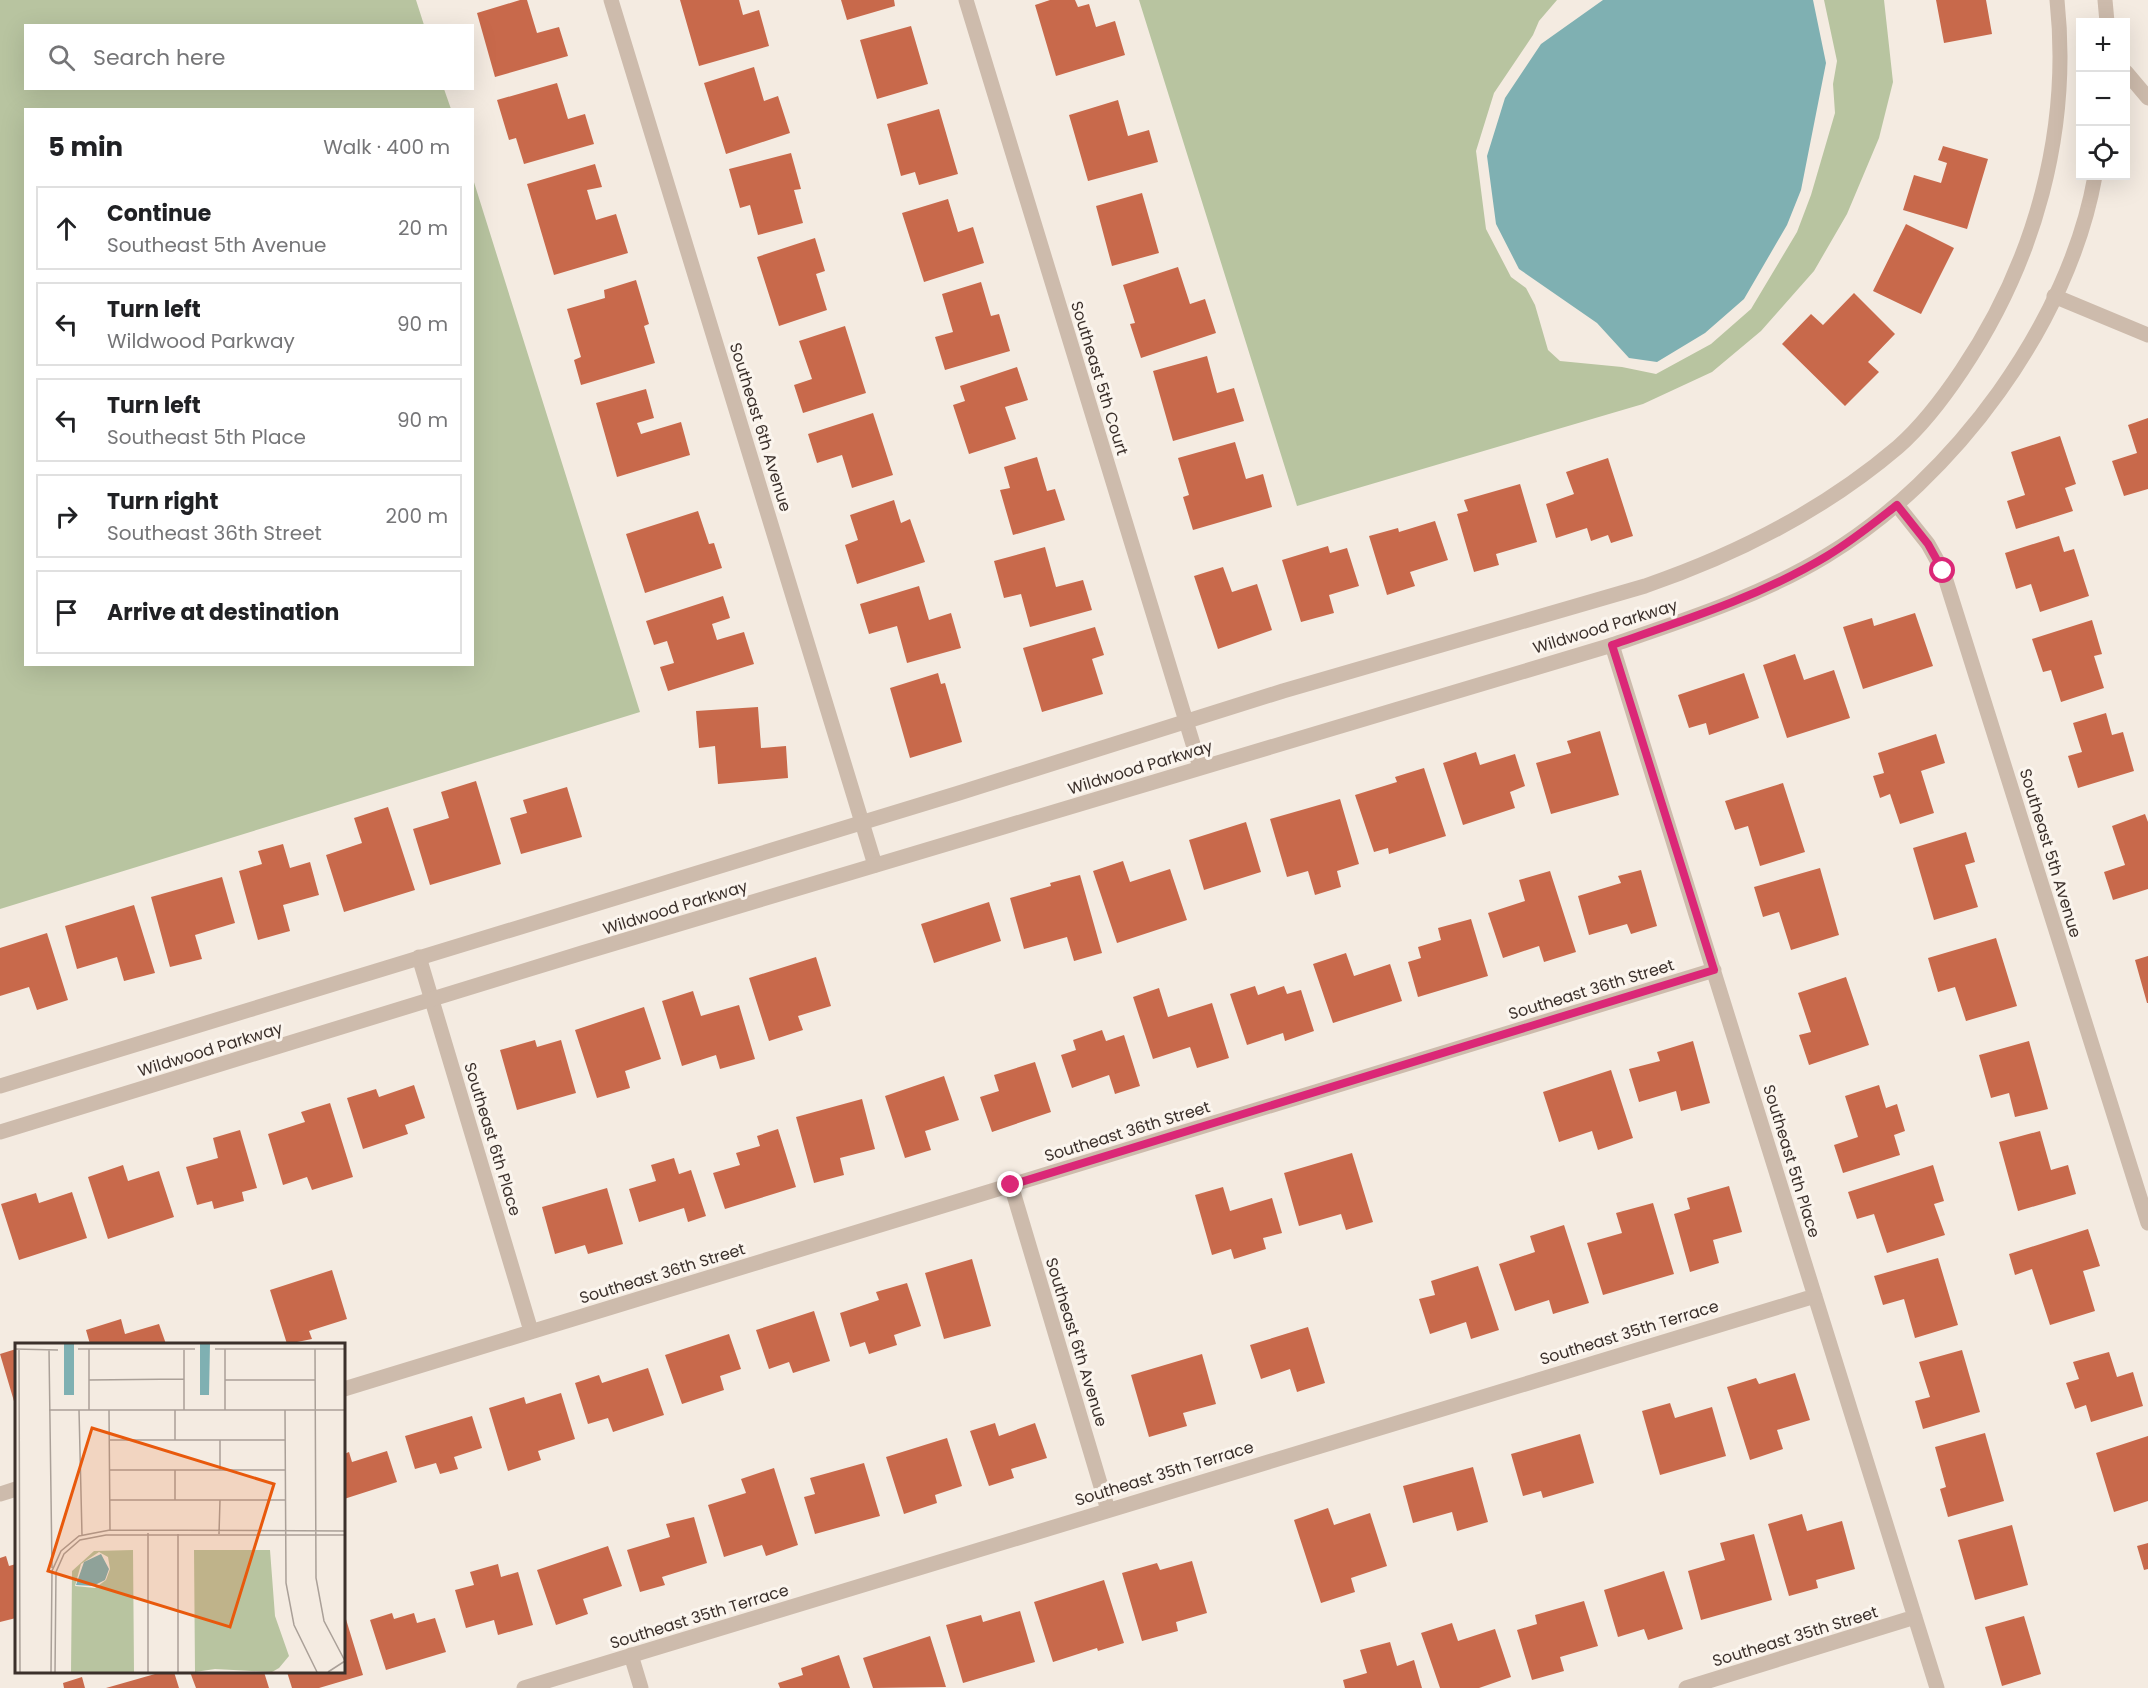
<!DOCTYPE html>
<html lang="en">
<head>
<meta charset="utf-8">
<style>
  body { margin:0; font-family:Poppins,sans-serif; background:#f6f6f6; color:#202124 }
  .controls { position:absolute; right:18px; top:18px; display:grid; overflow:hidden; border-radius:0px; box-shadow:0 6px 24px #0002 }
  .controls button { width:54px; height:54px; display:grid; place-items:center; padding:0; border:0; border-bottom:2px solid #e0e0e0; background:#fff; color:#202124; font:30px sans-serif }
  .stop { position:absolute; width:18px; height:18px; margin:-14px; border:4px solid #db2777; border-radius:50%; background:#fff }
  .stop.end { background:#db2777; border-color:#fff; box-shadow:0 2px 6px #0008 }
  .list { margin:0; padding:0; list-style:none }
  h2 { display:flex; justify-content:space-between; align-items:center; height:78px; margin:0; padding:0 24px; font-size:26px }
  h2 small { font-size:20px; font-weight:400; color:#757577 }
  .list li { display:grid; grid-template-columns:39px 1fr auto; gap:18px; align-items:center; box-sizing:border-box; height:84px; margin:0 12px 12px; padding:0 12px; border:2px solid #e0e0e0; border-radius:0px }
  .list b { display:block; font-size:22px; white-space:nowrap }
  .list p { margin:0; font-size:20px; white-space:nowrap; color:#757577 }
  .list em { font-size:20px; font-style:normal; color:#757577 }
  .icon { flex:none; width:33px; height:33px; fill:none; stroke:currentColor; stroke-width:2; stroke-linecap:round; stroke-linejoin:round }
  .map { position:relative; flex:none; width:2148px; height:1688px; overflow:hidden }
  .search { position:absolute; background:#fff; box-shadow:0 6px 24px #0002; left:24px; top:24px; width:450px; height:66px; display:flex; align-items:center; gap:15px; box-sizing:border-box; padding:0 21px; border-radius:0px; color:#757577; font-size:22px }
  .panel { position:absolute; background:#fff; box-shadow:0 6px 24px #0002; left:24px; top:108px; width:450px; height:558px; border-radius:0px }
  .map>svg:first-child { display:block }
  .green { fill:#b8c4a0 }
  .water { fill:#7fb0b2 }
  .building { fill:#c8694b }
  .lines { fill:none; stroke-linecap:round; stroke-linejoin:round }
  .minor { stroke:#cdbbac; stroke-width:15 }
  .tertiary { stroke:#cdbbac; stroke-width:15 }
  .route { stroke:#db2777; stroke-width:8 }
  .labels { text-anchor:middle; stroke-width:6; stroke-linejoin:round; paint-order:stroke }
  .street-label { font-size:16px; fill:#3b302b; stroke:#fbf5ee }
  .inset-road { fill:none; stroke:#aaa098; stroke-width:1.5 }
  .view { fill:#e8590c; fill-opacity:0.15; stroke:#e8590c; stroke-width:3 }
  .inset-edge { fill:none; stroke:#3b302b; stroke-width:3 }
</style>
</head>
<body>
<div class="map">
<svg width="2148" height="1688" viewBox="0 0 2148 1688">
  <rect width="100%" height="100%" fill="#f4ebe1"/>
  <path class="green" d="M0,0H416L424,25L26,26V88L444,89L451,109L26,110V664H472L473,179L640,712L0,909Z
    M1139,0H1557L1539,21L1533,35L1494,93L1476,151L1486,229L1511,277L1526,288L1535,305L1548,350L1560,361L1622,367L1656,374L1711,344L1751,309L1797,232L1811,195L1835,113L1833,84L1837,61L1824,0H1884L1893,82L1879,138L1847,214L1814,271L1761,331L1712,372L1643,404L1297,506Z"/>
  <path class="water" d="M1603,0H1813L1826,63L1801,190L1787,225L1744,299L1705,333L1657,362L1629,358L1597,323L1519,269L1496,224L1487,156L1505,98L1541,44Z"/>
  <path class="building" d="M520,0H527L537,33L559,27L568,56L495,77L477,13Z
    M680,0H739L743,15L759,10L769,46L699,66Z
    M841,0H894L895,6L847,20Z
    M1050,0H1075L1078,7L1089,4L1096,27L1115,21L1125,55L1056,76L1035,5Z
    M1936,0H1986L1992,34L1944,43Z
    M911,26L928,84L877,99L860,40Z
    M754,67L764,101L778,96L790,133L726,154L704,83Z
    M557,83L568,119L585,114L594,144L524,164L516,138L509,140L497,100Z
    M1118,100L1128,136L1149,130L1158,162L1088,181L1069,115Z
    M939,109L958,174L919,185L915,172L901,176L887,124Z
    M1943,146L1988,159L1967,229L1903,210L1914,175L1941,183L1947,163L1938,160Z
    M791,153L801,189L794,190L803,223L758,235L750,205L740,208L729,169Z
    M595,164L602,187L587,190L596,220L616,214L628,253L554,275L527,184Z
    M1142,193L1159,253L1112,266L1096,206Z
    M948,199L958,232L973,227L984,263L924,282L902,213Z
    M1906,224L1954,248L1921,314L1873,291Z
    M815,238L825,271L816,274L827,310L779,326L757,257Z
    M1178,267L1190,304L1205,299L1216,333L1141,358L1130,324L1135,323L1123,285Z
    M636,280L649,324L644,326L655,363L581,385L574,360L581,357L567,309L605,298L604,290Z
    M981,282L991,316L999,314L1010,351L945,370L935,337L953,332L942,294Z
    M1854,293L1895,334L1868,362L1879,372L1845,406L1782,344L1811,314L1823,325Z
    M845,326L866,393L803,413L794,385L812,379L799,341Z
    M1207,356L1217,393L1234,388L1244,421L1173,441L1153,371Z
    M1017,367L1028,400L1005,407L1016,439L969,454L953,405L965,401L960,386Z
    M646,389L654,418L637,423L641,434L681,422L690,455L617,477L596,403Z
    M873,413L893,475L852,488L842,455L817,463L808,434Z
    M2148,418V489L2124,496L2112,461L2137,453L2128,425Z
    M2060,436L2076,484L2065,488L2073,511L2016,529L2007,501L2025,495L2011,452Z
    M1235,442L1246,479L1263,474L1272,507L1193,530L1183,497L1189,495L1178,458Z
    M1037,457L1047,491L1055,489L1065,520L1013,535L1000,490L1010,488L1004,467Z
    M1608,458L1633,536L1611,543L1608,535L1591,541L1587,528L1556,538L1546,504L1574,494L1566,472Z
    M1520,484L1537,542L1496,554L1499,565L1474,572L1457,514L1468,511L1464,500Z
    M894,500L901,523L910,519L925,562L857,584L845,545L858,540L850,515Z
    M698,511L709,544L714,543L722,568L645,593L626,534Z
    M1435,521L1448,560L1410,572L1415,586L1387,595L1369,536L1398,528L1399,532Z
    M2059,536L2064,552L2074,549L2089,596L2040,612L2031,584L2016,589L2005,553Z
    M1328,546L1330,553L1347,548L1359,586L1329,595L1334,613L1301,622L1282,560Z
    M1045,547L1056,587L1083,580L1092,610L1030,627L1021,594L1004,598L994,561Z
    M1223,567L1232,592L1257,584L1272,630L1218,649L1194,576Z
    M919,586L929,620L951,613L961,648L907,663L897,626L869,634L860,604Z
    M723,596L730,618L712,624L717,640L744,632L754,664L668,691L660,667L674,663L667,641L654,645L646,621Z
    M1915,613L1933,666L1863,689L1843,627L1872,618L1874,626Z
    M2092,620L2102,654L2094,656L2104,688L2061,702L2051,670L2043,672L2032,639Z
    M1095,627L1104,655L1092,659L1103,694L1042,712L1023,648Z
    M1795,654L1804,680L1834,670L1850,718L1787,738L1763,665Z
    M938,673L941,684L945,683L962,742L910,758L890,688Z
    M1744,673L1759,718L1709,735L1706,723L1689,728L1678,695Z
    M758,707L761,748L786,746L788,778L718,784L715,746L699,748L696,711Z
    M2106,713L2112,735L2123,732L2134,771L2078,788L2068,756L2082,752L2073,723Z
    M1600,731L1619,795L1551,814L1536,763L1571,753L1567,741Z
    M1936,734L1945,763L1921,771L1934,813L1900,824L1890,794L1880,798L1873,776L1884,773L1878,753Z
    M1476,752L1480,765L1515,754L1525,786L1510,792L1515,808L1463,825L1443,763Z
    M1424,768L1446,836L1389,854L1388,848L1374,852L1355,795L1397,782L1395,777Z
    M476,781L501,864L430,885L413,829L449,818L441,792Z
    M1783,783L1805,852L1760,866L1748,826L1735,830L1725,801Z
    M567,787L582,837L521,854L510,818L527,813L523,800Z
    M1340,799L1359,864L1337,871L1341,887L1315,895L1308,871L1287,877L1270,819Z
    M388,807L415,890L344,912L326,855L362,843L354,818Z
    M2145,814L2148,822V889L2113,900L2104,872L2125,865L2112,826Z
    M1246,822L1261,872L1204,890L1189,840Z
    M1966,832L1975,862L1965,865L1978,907L1934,920L1913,848Z
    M283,844L290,868L310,862L319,895L283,905L290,931L258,940L239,871L262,864L258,851Z
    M1123,861L1130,882L1170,869L1187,920L1117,943L1093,871Z
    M1820,868L1839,935L1791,950L1779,912L1763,917L1754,887Z
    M1641,870L1657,926L1631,934L1627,924L1589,935L1578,896L1621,883L1618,876Z
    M1550,871L1576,952L1544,962L1539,946L1503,958L1488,913L1525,901L1519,880Z
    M1080,875L1102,953L1074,961L1067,937L1024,949L1010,898L1051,886L1050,883Z
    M222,877L235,923L195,935L202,959L170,967L151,897Z
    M989,902L1001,941L934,963L921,924Z
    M134,905L155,973L124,981L117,957L77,969L65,926Z
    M1471,919L1488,976L1418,997L1408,962L1421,958L1418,947L1441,940L1438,928Z
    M47,933L68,1000L37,1010L29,987L0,996V948Z
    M1996,938L2017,1006L1966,1021L1955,987L1938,992L1928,958Z
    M1346,953L1354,976L1390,964L1402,1001L1333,1023L1313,964Z
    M2148,956V1003H2147L2135,960Z
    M816,957L831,1006L798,1016L803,1030L769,1041L749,978Z
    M1846,977L1869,1045L1809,1065L1799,1035L1811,1032L1798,993Z
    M1255,986L1258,995L1284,986L1287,994L1301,990L1314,1031L1285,1041L1283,1033L1247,1045L1230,994Z
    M1159,988L1168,1017L1212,1003L1229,1058L1197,1068L1190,1047L1153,1059L1133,997Z
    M693,991L701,1016L739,1005L755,1059L720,1069L716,1055L682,1066L662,1001Z
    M644,1007L661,1059L625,1071L630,1088L597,1098L575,1030Z
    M1102,1030L1106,1041L1124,1035L1140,1086L1115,1094L1109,1075L1072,1088L1061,1055L1076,1050L1073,1040Z
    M535,1040L537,1047L561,1040L576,1093L517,1110L500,1050Z
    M1693,1041L1710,1103L1681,1111L1676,1091L1639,1102L1629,1069L1660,1061L1657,1052Z
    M2029,1041L2048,1109L2015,1117L2009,1093L1991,1098L1979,1055Z
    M1035,1062L1051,1112L992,1132L980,1097L999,1091L994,1075Z
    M1611,1070L1633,1138L1598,1150L1592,1131L1559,1142L1543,1092Z
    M944,1076L959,1120L925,1131L931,1150L905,1158L885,1096Z
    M414,1085L425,1118L405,1125L408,1134L363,1149L347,1098L376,1089L379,1097Z
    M1879,1085L1886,1108L1897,1104L1905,1131L1894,1135L1900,1155L1843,1173L1834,1145L1858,1137L1845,1096Z
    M862,1099L875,1149L840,1158L844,1175L814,1183L796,1117Z
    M330,1103L353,1177L312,1190L307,1177L283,1185L268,1134L305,1122L301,1112Z
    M778,1129L796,1187L725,1209L713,1173L740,1165L736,1153L760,1146L757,1136Z
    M240,1130L257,1188L242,1192L244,1201L214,1209L212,1201L197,1205L186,1167L218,1158L213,1138Z
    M2040,1131L2051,1170L2068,1165L2076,1194L2018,1211L1999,1142Z
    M1352,1153L1373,1222L1346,1230L1341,1214L1299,1226L1284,1173Z
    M674,1158L679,1174L691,1170L706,1216L688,1222L684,1208L639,1222L629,1189L656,1181L651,1165Z
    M123,1165L128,1181L159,1171L174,1217L108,1239L88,1177Z
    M1933,1165L1944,1201L1934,1204L1945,1235L1887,1253L1874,1214L1857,1219L1848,1192Z
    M1729,1186L1742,1232L1713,1240L1719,1263L1690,1272L1674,1214L1690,1209L1687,1198Z
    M1223,1187L1230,1211L1272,1198L1282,1233L1263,1238L1266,1249L1234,1259L1231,1249L1212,1255L1195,1195Z
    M607,1188L623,1244L588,1254L585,1245L555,1254L542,1207Z
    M72,1192L87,1238L19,1260L1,1204L36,1193L39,1203Z
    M1653,1203L1674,1274L1603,1295L1587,1243L1622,1233L1616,1213Z
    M1564,1225L1589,1303L1553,1314L1549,1300L1515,1311L1499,1264L1535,1252L1530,1236Z
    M2088,1229L2100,1266L2083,1271L2095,1311L2050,1325L2032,1269L2015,1275L2009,1254Z
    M1938,1258L1958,1325L1915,1338L1904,1299L1883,1305L1874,1276Z
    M972,1259L991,1326L944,1339L925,1273Z
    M1478,1266L1499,1330L1471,1339L1466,1322L1430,1334L1419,1299L1435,1295L1431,1281Z
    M332,1270L347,1319L309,1331L312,1339L287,1344L270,1290Z
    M907,1283L921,1326L894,1335L897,1345L869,1354L865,1342L850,1347L840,1313L879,1300L876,1292Z
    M814,1311L830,1361L793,1373L789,1362L769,1369L756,1330Z
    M121,1319L125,1334L159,1324L166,1344H90L86,1330Z
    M1308,1327L1325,1383L1297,1392L1290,1369L1261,1379L1250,1345Z
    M729,1334L741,1369L720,1376L724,1390L682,1404L665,1355Z
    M16,1349V1408L0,1354Z
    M1962,1350L1980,1412L1923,1429L1915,1401L1930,1397L1919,1362Z
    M2109,1352L2117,1377L2133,1372L2143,1406L2091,1422L2086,1405L2075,1409L2066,1383L2079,1379L2073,1362Z
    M1202,1354L1216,1404L1183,1413L1187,1426L1149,1437L1131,1375Z
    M648,1368L664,1415L613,1432L608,1418L588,1424L575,1383L599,1375L602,1383Z
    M1795,1373L1810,1420L1777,1430L1783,1449L1750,1460L1727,1387L1756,1378L1759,1384Z
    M561,1393L575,1439L538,1451L541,1460L508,1471L489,1408L524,1397L526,1404Z
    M1670,1403L1675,1418L1712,1407L1726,1456L1660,1475L1642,1411Z
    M472,1416L482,1448L454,1457L458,1469L440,1474L436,1463L415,1469L405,1436Z
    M995,1423L999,1436L1035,1423L1047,1458L1011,1469L1014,1478L989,1486L970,1431Z
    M1985,1433L2004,1501L1948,1517L1940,1489L1946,1487L1935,1447Z
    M1580,1434L1594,1483L1543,1498L1541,1491L1523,1496L1511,1454Z
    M2148,1436V1501L2114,1512L2096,1453Z
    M947,1438L962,1486L935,1495L937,1503L904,1514L886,1457Z
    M387,1451L397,1482L344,1499V1454L349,1452L352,1462Z
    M864,1463L880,1516L815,1534L804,1497L815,1494L810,1478Z
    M1473,1467L1488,1522L1457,1531L1452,1512L1413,1523L1403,1486Z
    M774,1468L798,1545L766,1556L762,1545L724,1557L708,1505L746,1493L741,1479Z
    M1328,1508L1334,1525L1370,1513L1387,1566L1351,1578L1355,1592L1321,1603L1294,1520Z
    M1802,1514L1807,1531L1842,1521L1855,1569L1816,1580L1818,1588L1789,1596L1768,1524Z
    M694,1517L707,1563L662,1577L665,1585L640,1592L627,1550L670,1537L666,1524Z
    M2012,1525L2028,1585L1975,1600L1958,1540Z
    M1754,1534L1772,1600L1701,1620L1688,1571L1725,1560L1720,1543Z
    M2148,1543V1569L2144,1570L2137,1546Z
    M608,1546L622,1586L583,1599L588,1614L556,1625L537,1570Z
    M6,1556L9,1566L16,1564V1618L0,1622V1558Z
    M1192,1561L1207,1613L1176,1622L1178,1631L1142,1641L1122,1573L1157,1563L1160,1570Z
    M498,1564L501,1577L518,1572L533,1625L498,1635L494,1620L466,1628L455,1590L474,1585L470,1572Z
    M1664,1571L1683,1629L1648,1640L1644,1629L1618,1637L1604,1590Z
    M1104,1580L1124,1643L1098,1651L1097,1648L1053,1662L1034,1602Z
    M1584,1601L1598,1646L1560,1657L1564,1671L1532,1680L1517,1630L1537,1624L1535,1615Z
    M1020,1611L1035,1662L963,1683L946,1625L981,1615L983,1622Z
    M392,1613L394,1619L414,1613L417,1623L435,1618L446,1652L386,1670L370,1620Z
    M345,1616L363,1675L319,1688H292L287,1672H344Z
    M2024,1616L2041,1674L2002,1686L1985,1627Z
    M1452,1623L1458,1641L1495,1629L1511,1677L1479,1688H1440L1421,1633Z
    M930,1636L946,1687L873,1688L863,1658Z
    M1390,1642L1397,1666L1414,1660L1422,1688H1345L1343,1680L1367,1673L1360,1650Z
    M839,1655L850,1688H780L778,1683L803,1675L801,1668Z
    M162,1672H174L179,1688H106Z
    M190,1672H264L269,1688H196Z
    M82,1677L85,1688H64L63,1683Z"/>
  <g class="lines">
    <path class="minor" d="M611,0L875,865
      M966,0L1200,767
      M2126,72L2148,98
      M2054,296L2148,335
      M1897,505L1928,544L1943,571L2148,1223
      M1612,645L1937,1688
      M419,957L531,1331
      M1011,1185L1108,1510
      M344,1389L1714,970
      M0,1494L16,1489
      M631,1655L641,1688
      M524,1688L1815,1296
      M1686,1688L1915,1617"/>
    <path class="tertiary" d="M2105,0L2107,22
      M0,1086L959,793L1283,691L1645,586C1738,554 1823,511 1898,447C1923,425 1944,397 1962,370C2035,261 2071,131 2057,0
      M0,1132L582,953L1612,645C1685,620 1760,596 1826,556C1954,479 2069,323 2095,176"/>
  </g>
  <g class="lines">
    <path class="route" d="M1011,1185L1714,970L1612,645C1685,620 1761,596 1827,556C1852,541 1874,523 1897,505L1928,544L1943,571"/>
  </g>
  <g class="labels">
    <g class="street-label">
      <text transform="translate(1100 378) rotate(73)" y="6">Southeast 5th Court</text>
      <text transform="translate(761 427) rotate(73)" y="6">Southeast 6th Avenue</text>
      <text transform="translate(1605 626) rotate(-17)" y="6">Wildwood Parkway</text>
      <text transform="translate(1140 767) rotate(-17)" y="6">Wildwood Parkway</text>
      <text transform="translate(2051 853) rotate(73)" y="6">Southeast 5th Avenue</text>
      <text transform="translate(675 907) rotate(-17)" y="6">Wildwood Parkway</text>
      <text transform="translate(1591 989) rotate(-17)" y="6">Southeast 36th Street</text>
      <text transform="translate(210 1049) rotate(-17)" y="6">Wildwood Parkway</text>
      <text transform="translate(1127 1131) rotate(-17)" y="6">Southeast 36th Street</text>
      <text transform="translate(493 1139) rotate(73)" y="6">Southeast 6th Place</text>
      <text transform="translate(1792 1161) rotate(73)" y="6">Southeast 5th Place</text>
      <text transform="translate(662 1273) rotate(-17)" y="6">Southeast 36th Street</text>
      <text transform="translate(1629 1332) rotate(-17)" y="6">Southeast 35th Terrace</text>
      <text transform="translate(1077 1342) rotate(73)" y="6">Southeast 6th Avenue</text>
      <text transform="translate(1164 1473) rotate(-17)" y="6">Southeast 35th Terrace</text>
      <text transform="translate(699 1616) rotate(-17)" y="6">Southeast 35th Terrace</text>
      <text transform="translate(1795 1636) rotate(-17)" y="6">Southeast 35th Street</text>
    </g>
  </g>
  <g transform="translate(15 1343)">
    <rect width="330" height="330" fill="#f4ebe1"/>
    <path d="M118,207L119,329H56L57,228L79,208ZM84,209L93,214L95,226L91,237L80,245L60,243L66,221ZM179,207H255L260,273L274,313L264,325L257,329L200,326L180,329Z" fill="#b8c4a0" fill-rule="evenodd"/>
    <path d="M49,1H59V52H49ZM185,1H195L194,52H185ZM86,211L94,226L90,237L78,243L61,242L69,219Z" fill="#7fb0b2"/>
    <path class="inset-road" d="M0,6L43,7M4,6L5,329M34,6L37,225M63,6H180M74,6V67M200,6H330M300,6L301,235L309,278L330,318M169,7V67M74,37L169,36M210,37H300M34,67H330M64,67L67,192M94,67L95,187M210,67V6M270,67L271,240L279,282L302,329M95,97H270M160,97V67M95,127H270M205,127V97M95,157H270M160,157V127M163,191V329M204,191L205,157M36,329L37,228L46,208L64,193L95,187L330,188M40,329L41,229L49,211L65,197L91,192H330M133,329V190M313,329L330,318"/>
    <path class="view" d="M77,85L259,141L215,284L33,228Z"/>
    <rect width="330" height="330" class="inset-edge"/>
  </g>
</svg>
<div class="controls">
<button>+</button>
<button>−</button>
<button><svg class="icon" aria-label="locate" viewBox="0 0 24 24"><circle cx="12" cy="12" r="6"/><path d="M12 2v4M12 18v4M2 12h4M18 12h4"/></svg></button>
</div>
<div class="stop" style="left:1943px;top:571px"></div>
<div class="stop end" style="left:1011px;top:1185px"></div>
<div class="search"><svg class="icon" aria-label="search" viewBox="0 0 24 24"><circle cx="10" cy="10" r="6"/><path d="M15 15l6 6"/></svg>Search here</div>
<section class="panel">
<h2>5 min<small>Walk · 400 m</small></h2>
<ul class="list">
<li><svg class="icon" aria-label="ahead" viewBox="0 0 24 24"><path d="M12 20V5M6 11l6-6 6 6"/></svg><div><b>Continue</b><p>Southeast 5th Avenue</p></div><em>20 m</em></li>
<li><svg class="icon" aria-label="left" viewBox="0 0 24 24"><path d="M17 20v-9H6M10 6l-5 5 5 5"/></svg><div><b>Turn left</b><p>Wildwood Parkway</p></div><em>90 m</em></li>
<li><svg class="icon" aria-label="left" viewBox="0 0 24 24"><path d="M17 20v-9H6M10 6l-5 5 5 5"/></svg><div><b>Turn left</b><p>Southeast 5th Place</p></div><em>90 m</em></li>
<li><svg class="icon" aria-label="right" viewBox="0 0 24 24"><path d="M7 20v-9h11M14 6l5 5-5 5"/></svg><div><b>Turn right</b><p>Southeast 36th Street</p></div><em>200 m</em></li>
<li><svg class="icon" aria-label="arrive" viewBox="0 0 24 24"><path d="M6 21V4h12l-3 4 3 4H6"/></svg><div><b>Arrive at destination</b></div></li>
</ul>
</section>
</div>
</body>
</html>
